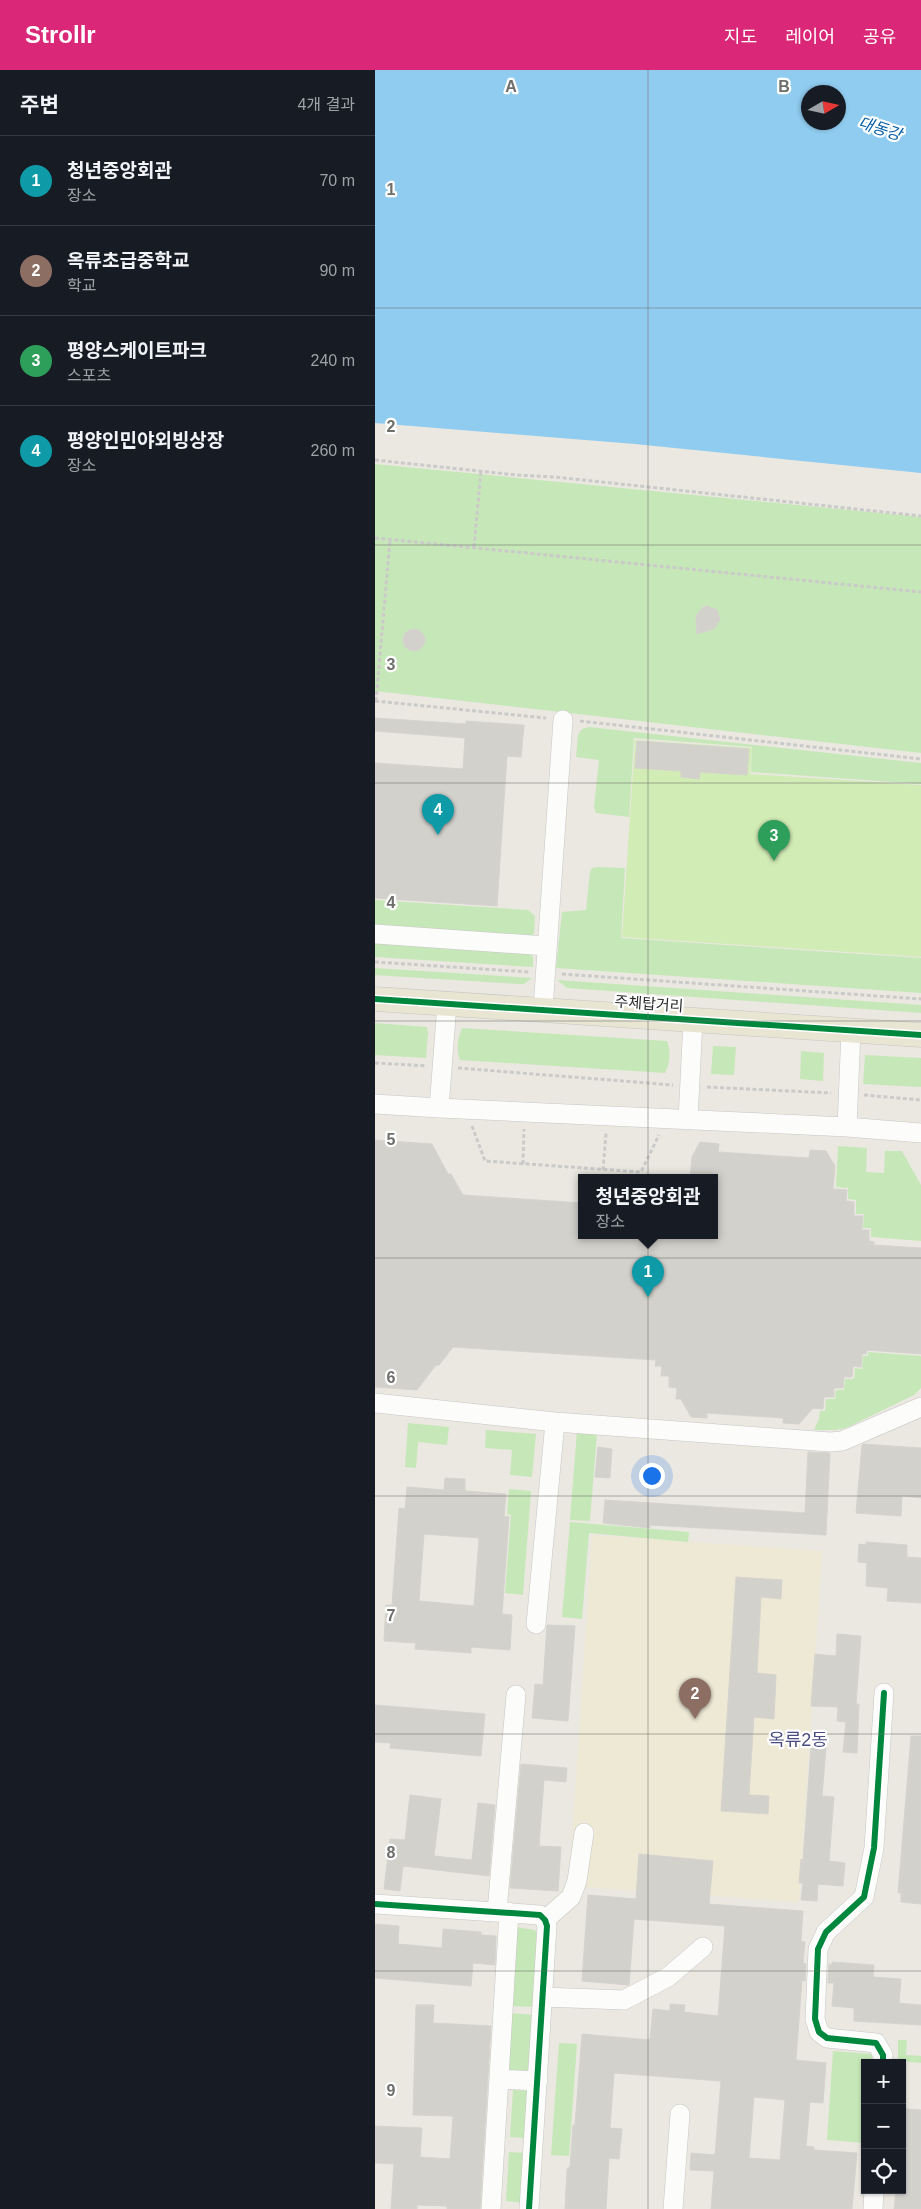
<!DOCTYPE html>
<html lang="ko">
<head>
<meta charset="utf-8">
<style>
  body { margin:0; font-family:Arial,"Noto Sans KR",sans-serif; background:#20242c; color:#f1f3f6 }
  .controls { position:absolute; right:15px; bottom:15px; display:grid; overflow:hidden; border-radius:0px; box-shadow:0 1px 4px #0004 }
  .controls button { width:45px; height:45px; display:grid; place-items:center; padding:0; border:0; border-bottom:1px solid #363941; background:#171b24; color:#f1f3f6; font:25px sans-serif }
  .compass { position:absolute; left:426px; top:15px; width:45px; height:45px; border-radius:50%; background:#171b24; box-shadow:0 1px 4px #0004; rotate:81deg }
  .you { position:absolute; left:276px; top:1405px; width:18px; height:18px; margin:-12px; border:4px solid #fff; border-radius:50%; background:#1a73e8; box-shadow:0 0 0 8px #1a73e833 }
  .badge { display:grid; place-items:center; width:32px; height:32px; border-radius:50%; background:#db2777; color:#fff; font-size:16px; font-weight:700 }
  .pin { position:absolute; translate:-50% -41px; filter:drop-shadow(0 1px 2px #0008) }
  .pin::after { content:''; position:absolute; top:26px; width:18px; height:15px; background:inherit; clip-path:polygon(0 0,100% 0,50% 100%) }
  .popup { position:absolute; left:203px; top:1104px; width:140px; height:65px; box-sizing:border-box; display:grid; place-content:center; border-radius:0px; background:#171b24; filter:drop-shadow(0 1px 4px #0005); font-size:16px; white-space:nowrap; color:#9ea1a6 }
  .popup b { font-size:19px; color:#f1f3f6 }
  .popup::after { content:''; position:absolute; left:50%; top:100%; margin-left:-10px; border:10px solid transparent; border-top-color:#171b24 }
  .list { margin:0; padding:0; list-style:none }
  h2 { display:flex; justify-content:space-between; align-items:center; height:65px; margin:0; padding:0 20px; font-size:21px }
  h2 small { font-size:16px; font-weight:400; color:#9ea1a6 }
  .list li { display:grid; grid-template-columns:32px 1fr auto; gap:15px; align-items:center; box-sizing:border-box; height:90px; padding:0 20px; border-top:1px solid #363941 }
  .list b { display:block; font-size:19px; white-space:nowrap }
  .list p { margin:0; font-size:16px; white-space:nowrap; color:#9ea1a6 }
  .list em { font-size:16px; font-style:normal; color:#9ea1a6 }
  .icon { flex:none; width:28px; height:28px; fill:none; stroke:currentColor; stroke-width:2; stroke-linecap:round; stroke-linejoin:round }
  .map { position:relative; flex:none; width:546px; height:2139px; overflow:hidden }
  header { display:flex; align-items:center; gap:30px; box-sizing:border-box; height:70px; padding:0 25px; background:#db2777; color:#fff }
  header strong { font-size:24px }
  nav { display:flex; gap:28px; margin-inline-start:auto; font-size:18px }
  main { display:flex }
  aside { flex:1; background:#171b24 }
  .map>svg:first-child { display:block }
  .education { fill:#eee9d5 }
  .green { fill:#c6e8b8 }
  .pitch { fill:#d1ecb5 }
  .water { fill:#90ccf0; fill-rule:evenodd }
  .building { fill:#d3d1cc; stroke:#d5d3cd; fill-rule:evenodd }
  .lines { fill:none; stroke-linecap:round; stroke-linejoin:round }
  .minor-casing { stroke:#c7c6c6; stroke-width:20 }
  .major-casing { stroke:#c6c5c2; stroke-width:25 }
  .path { stroke:#cacac9; stroke-width:3; stroke-dasharray:4 2.5; stroke-linecap:butt }
  .minor { stroke:#fcfcfa; stroke-width:19 }
  .major { stroke:#e8e5d3; stroke-width:24 }
  .cycleway-casing { stroke:#fff; stroke-width:9 }
  .cycleway { stroke:#00873e; stroke-width:6 }
  .grid { fill:none; stroke:#6e6e6b; stroke-width:1; stroke-opacity:0.55 }
  .labels { text-anchor:middle; stroke-width:4.5; stroke-linejoin:round; paint-order:stroke }
  .street-label { font-size:15px; fill:#2c2c2c; stroke:#fff }
  .water-label { font-size:16px; font-style:italic; fill:#045ca7; stroke:#fff }
  .quarter-label { font-size:18px; fill:#494c80; stroke:#fff }
  .grid-label { font-size:16px; text-anchor:middle; font-weight:bold; fill:#6e6e6b; stroke:#fff; stroke-width:4.5; stroke-linejoin:round; paint-order:stroke }
</style>
</head>
<body>
<header>
<strong>Strollr</strong>
<nav><a>지도</a><a>레이어</a><a>공유</a></nav>
</header>
<main>
<aside>
<h2>주변<small>4개 결과</small></h2>
<ul class="list">
<li><span class="badge" style="background:#0f9aa8">1</span><div><b>청년중앙회관</b><p>장소</p></div><em>70 m</em></li>
<li><span class="badge" style="background:#8d6e63">2</span><div><b>옥류초급중학교</b><p>학교</p></div><em>90 m</em></li>
<li><span class="badge" style="background:#2e9e5b">3</span><div><b>평양스케이트파크</b><p>스포츠</p></div><em>240 m</em></li>
<li><span class="badge" style="background:#0f9aa8">4</span><div><b>평양인민야외빙상장</b><p>장소</p></div><em>260 m</em></li>
</ul>
</aside>
<div class="map">
<svg width="546" height="2139" viewBox="0 0 546 2139">
  <rect width="100%" height="100%" fill="#eae8e1"/>
  <path class="education" d="M217,1465L447,1481L424,1832L194,1816Z"/>
  <path class="green" d="M0,394L546,447V683L0,621Z
    M214,657L546,693V714L376,702L377,677L259,668L254,747L221,743L219,737L224,690L201,687L203,665L207,659Z
    M222,797L250,798L246,868L546,888V923L181,898L187,842L211,840L215,802L217,798Z
    M0,830L153,840L160,846L159,863L156,867L0,859Z
    M0,871L155,882L158,888V897L0,887Z
    M0,898L157,908L149,914H144L0,905Z
    M182,910L546,935V943L192,918Z
    M0,953L52,957L53,963L51,988L0,985Z
    M87,958L292,971C296,980 295,994 290,1003L85,990C81,981 83,966 87,958Z
    M338,976L361,977L359,1005L336,1004Z
    M426,981L449,983L448,1011L425,1009Z
    M490,985L546,988V1017L488,1014Z
    M463,1076L492,1078L491,1102L509,1103L510,1081H527L546,1115V1171L496,1167V1158H488L489,1144H481V1130L473,1129V1118L461,1117Z
    M493,1282L546,1286V1318L539,1325L471,1358L460,1360H439L444,1349L445,1341H450L451,1329H460L461,1320H469L470,1309H479L480,1298L487,1299L488,1286H493Z
    M33,1353L74,1357L72,1375L43,1372L41,1398L30,1397Z
    M111,1360L161,1364L157,1407L135,1405L137,1380L110,1378Z
    M202,1361L222,1363L215,1451L195,1450Z
    M134,1419L156,1421L148,1525L130,1523L136,1445L132,1444Z
    M195,1452L314,1462L313,1472L214,1463L207,1549L187,1547Z
    M141,1857L160,1860L163,1866L159,1937L136,1936Z
    M136,1943L159,1945L155,2004L132,2003Z
    M523,1970H532L531,1985L546,1986V1993L523,1991Z
    M184,1973L202,1974L194,2086L176,2085Z
    M458,1981L497,1984V1993H490V2073L452,2070Z
    M138,2020L155,2021L152,2068L135,2067Z
    M134,2082L151,2083L148,2133L131,2131Z"/>
  <path class="pitch" d="M260,670L377,678L375,704L546,715V887L247,867Z"/>
  <path class="water" d="M0,0H546V403L260,374L0,353ZM433,22H463V52H433Z"/>
  <path class="building" d="M332,536L342,540L345,550L339,559L322,564L321,546L327,538Z
    M28 570a11 11 0 1 1 22 0a11 11 0 1 1-22 0Z
    M0,648L91,654V651L149,655L146,687L132,686L122,836L0,828V693L88,699L90,668L0,661Z
    M262,671L374,679L372,705L325,702L324,709L306,707V701L260,698Z
    M0,1070L57,1074L73,1104H76L88,1125L207,1133V1166H339V1108H315L317,1087L325,1072L344,1074L343,1082L434,1088L435,1080L451,1081L460,1096L458,1119L472,1120L471,1131L479,1132V1146H488L487,1160H494V1171L499,1172V1175L546,1178V1284L492,1280L491,1284H487L486,1297L478,1296L477,1307H469L468,1318H459V1327H449L448,1339L438,1338L424,1354L408,1353V1348L332,1343V1348L316,1347L306,1329H301L302,1318L294,1317V1306H286L287,1296H280L281,1290L78,1277L64,1295H61L42,1320L0,1317Z
    M489,1374L546,1378V1428L527,1426L526,1446L481,1443L487,1375Z
    M223,1377L237,1379L235,1408L220,1407Z
    M433,1382L455,1383L451,1465L275,1455V1458L228,1453L230,1430L430,1443Z
    M70,1408L90,1409V1421L131,1424L129,1446L134,1447L127,1544L137,1545L135,1580L96,1577V1583L40,1579L41,1573L9,1571L11,1535H17L24,1438L30,1439L32,1417L69,1420ZM49,1464L104,1468L99,1536L44,1531Z
    M491,1472L532,1475V1487L546,1488V1533L512,1531L513,1518L491,1516L492,1493L483,1492L484,1474L491,1475Z
    M361,1507L407,1510L406,1529L386,1527L382,1603L401,1605L399,1649L379,1647L374,1725L394,1726L393,1744L346,1741Z
    M172,1555L200,1556L193,1651L157,1648L160,1614L168,1615Z
    M462,1564L486,1566L481,1634H484L482,1683L468,1682L471,1652L462,1651L463,1637L436,1636L440,1584L461,1586Z
    M0,1635L110,1644L106,1686L15,1678L16,1673L0,1672Z
    M536,1666H546V1834L526,1832V1823H523Z
    M436,1677L451,1678L447,1726L459,1727L454,1791L470,1793L468,1816L443,1814L442,1831L426,1830L428,1813H424L426,1789L428,1790Z
    M146,1694L192,1698L191,1712L169,1710L164,1776L186,1777L183,1821L135,1818Z
    M35,1725L66,1729L59,1786L97,1790L103,1733L120,1735L114,1806L28,1796L25,1821L9,1819L15,1769L30,1770Z
    M264,1784L338,1791L334,1834L428,1841L426,1871L430,1872L428,1893L431,1894L430,1911L427,1910L421,1990L451,1993L448,2033L435,2032L431,2076L439,2077V2080L482,2083L477,2139H336L339,2101L315,2100L316,2083L340,2085L346,2011L239,2003L235,2058L247,2059L244,2089L234,2088L231,2139H190L192,2099L195,2097L198,2055H200L207,1964L275,1970L278,1939L295,1941V1934L310,1935L309,1942L343,1946L350,1856L259,1849L254,1915L207,1911L213,1825L261,1829ZM379,2027L410,2030L405,2090L374,2088Z
    M0,1854L24,1856L23,1874L67,1878L68,1859L106,1862V1865L121,1866L120,1895L98,1893L96,1916L0,1908Z
    M457,1892L499,1895L498,1907L526,1909L524,1933L546,1935V1955L479,1951V1938L457,1936L459,1913H453L454,1894L457,1895Z
    M41,1935H59L58,1953L116,1956L105,2139H72V2136L42,2135V2139H16L19,2094L0,2093V2056L47,2058L45,2087L75,2089L78,2046L38,2045Z
    M531,2039L546,2040V2139H519L521,2120H527V2048H530Z"/>
  <g class="lines">
    <g class="minor-casing">
      <path id="minor" d="M0,864L172,876
        M72,934L64,1038L472,1057L476,960
        M168,939L188,650
        M0,1034L64,1038
        M313,1050L318,950
        M472,1057L546,1063
        M0,1333L180,1352L455,1372L467,1371L546,1337
        M161,1554L180,1352
        M0,1834L165,1845L170,1850L172,1856L154,2139
        M122,1841L141,1625
        M170,1850L196,1827L202,1811L209,1763
        M168,1927L249,1930L293,1907L328,1877
        M508,1993V1985L501,1973L452,1968L444,1962L440,1949L443,1879L451,1862L489,1827L499,1778L509,1623
        M125,2009L163,2011
        M116,2139L134,1842
        M298,2139L305,2044
        M498,2139L499,2120"/>
    </g>
    <g class="major-casing">
      <path id="major" d="M0,929L546,965"/>
    </g>
    <path class="path" d="M0,390L141,405L180,407L546,446
      M0,468L546,522
      M99,477L106,401
      M0,631L171,648
      M1,631L15,470
      M205,651L546,689
      M0,892L154,902
      M187,904L546,929
      M0,993L52,996
      M83,998L298,1015
      M332,1017L456,1023
      M489,1025L546,1030
      M97,1056L110,1091L266,1102L284,1065
      M148,1094L149,1059
      M228,1100L231,1063"/>
    <use href="#minor" class="minor"/>
    <use href="#major" class="major"/>
    <g class="cycleway-casing">
      <path id="cycleway" d="M0,929L546,965
        M0,1834L165,1845L170,1850L172,1856L154,2139
        M508,1993V1985L501,1973L452,1968L444,1962L440,1949L443,1879L451,1862L489,1827L499,1778L509,1623"/>
    </g>
    <use href="#cycleway" class="cycleway"/>
  </g>
  <path class="grid" d="M273,0V2139M0,238H546M0,475H546M0,713H546M0,951H546M0,1188H546M0,1426H546M0,1664H546M0,1901H546"/>
  <g class="labels">
    <g class="street-label">
      <text transform="translate(274 934) rotate(4)" y="5">주체탑거리</text>
    </g>
    <g class="water-label">
      <text transform="translate(505 58) rotate(18)" y="6">대동강</text>
    </g>
    <g class="quarter-label">
      <text x="423" y="1676">옥류2동</text>
    </g>
  </g>
  <g class="grid-label">
    <text x="136" y="22">A</text>
    <text x="409" y="22">B</text>
    <text x="16" y="125">1</text>
    <text x="16" y="362">2</text>
    <text x="16" y="600">3</text>
    <text x="16" y="838">4</text>
    <text x="16" y="1075">5</text>
    <text x="16" y="1313">6</text>
    <text x="16" y="1551">7</text>
    <text x="16" y="1788">8</text>
    <text x="16" y="2026">9</text>
  </g>
</svg>
<div class="controls">
<button>+</button>
<button>−</button>
<button><svg class="icon" aria-label="locate" viewBox="0 0 24 24"><circle cx="12" cy="12" r="6"/><path d="M12 2v4M12 18v4M2 12h4M18 12h4"/></svg></button>
</div>
<svg class="compass" viewBox="-18 -18 36 36"><path d="M0-13l5 13h-10z" fill="#e53935"/><path d="M0 13l5-13h-10z" fill="#9ea1a6"/></svg>
<div class="you"></div>
<div class="pin badge" style="left:273px;top:1227px;background:#0f9aa8">1</div>
<div class="popup"><b>청년중앙회관</b>장소</div>
<div class="pin badge" style="left:320px;top:1649px;background:#8d6e63">2</div>
<div class="pin badge" style="left:399px;top:791px;background:#2e9e5b">3</div>
<div class="pin badge" style="left:63px;top:765px;background:#0f9aa8">4</div>
</div>
</main>
</body>
</html>
